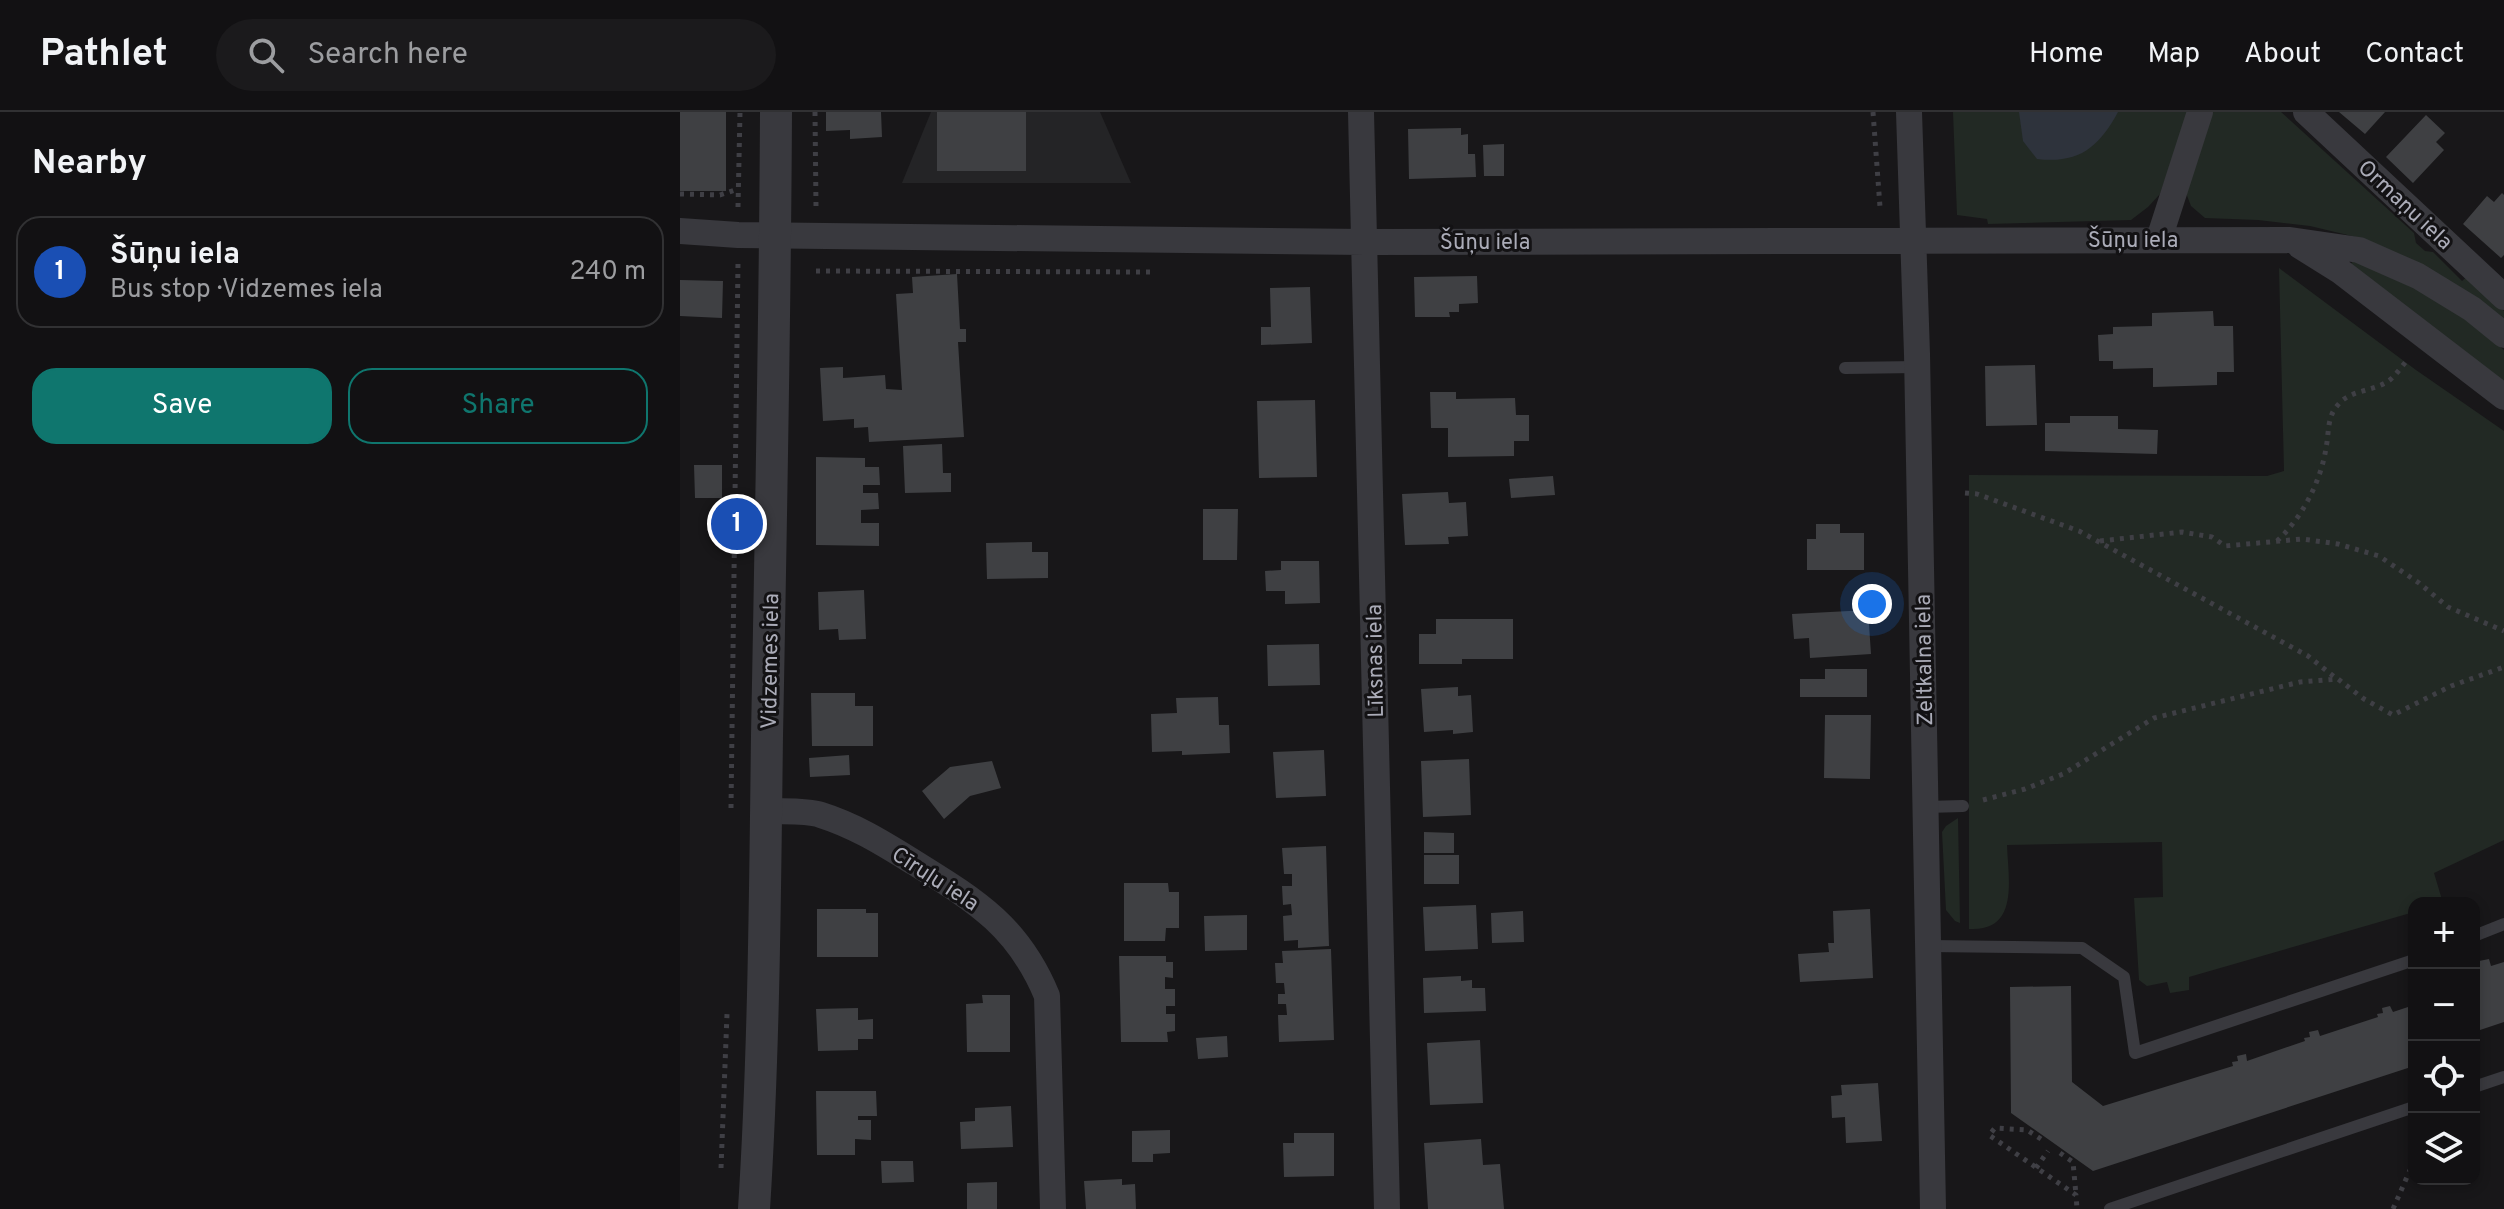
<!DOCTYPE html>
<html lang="en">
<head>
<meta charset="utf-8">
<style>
  body { margin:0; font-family:Overpass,sans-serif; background:#1b1a1c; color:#f1f3f6 }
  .controls { position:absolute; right:24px; bottom:24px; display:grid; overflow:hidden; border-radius:16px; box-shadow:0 4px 12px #0003 }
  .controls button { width:72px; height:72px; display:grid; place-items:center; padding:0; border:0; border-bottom:2px solid #313133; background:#121113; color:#f1f3f6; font:40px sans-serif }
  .you { position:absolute; left:1192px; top:492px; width:28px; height:28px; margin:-20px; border:6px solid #fff; border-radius:50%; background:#1a73e8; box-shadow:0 0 0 12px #1a73e833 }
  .badge { display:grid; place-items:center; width:52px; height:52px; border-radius:50%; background:#0f766e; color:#fff; font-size:26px; font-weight:700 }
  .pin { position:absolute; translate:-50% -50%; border:4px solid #fff; box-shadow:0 2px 8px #0006 }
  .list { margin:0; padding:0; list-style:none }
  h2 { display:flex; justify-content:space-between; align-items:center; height:104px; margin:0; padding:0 32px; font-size:34px }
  h2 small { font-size:26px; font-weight:400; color:#9c9da0 }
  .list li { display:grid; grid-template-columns:52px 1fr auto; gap:24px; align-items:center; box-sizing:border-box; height:112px; margin:0 16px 16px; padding:0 16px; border:2px solid #313133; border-radius:24px }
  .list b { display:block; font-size:30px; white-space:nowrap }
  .list p { margin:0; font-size:26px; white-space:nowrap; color:#9c9da0 }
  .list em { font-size:26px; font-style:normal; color:#9c9da0 }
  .actions { display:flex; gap:16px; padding:24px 32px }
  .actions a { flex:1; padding:18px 0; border:2px solid #0f766e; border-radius:24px; text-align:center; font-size:28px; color:#0f766e }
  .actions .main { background:#0f766e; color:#fff }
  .icon { flex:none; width:44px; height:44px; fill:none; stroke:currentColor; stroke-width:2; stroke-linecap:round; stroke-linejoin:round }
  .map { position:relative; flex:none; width:1824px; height:1097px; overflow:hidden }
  header { display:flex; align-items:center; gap:48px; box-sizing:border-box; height:112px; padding:0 40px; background:#121113; border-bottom:2px solid #313133 }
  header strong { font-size:38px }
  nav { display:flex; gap:44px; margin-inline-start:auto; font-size:28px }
  .search { width:560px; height:72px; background:#1b1a1c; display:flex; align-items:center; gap:20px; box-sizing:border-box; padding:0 28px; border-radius:44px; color:#9c9da0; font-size:30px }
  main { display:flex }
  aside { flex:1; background:#121113 }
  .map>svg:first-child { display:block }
  .built { fill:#242426 }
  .green { fill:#222924 }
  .water { fill:#2e333c }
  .building { fill:#3f4043 }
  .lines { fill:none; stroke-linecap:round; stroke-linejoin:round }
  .path { stroke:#3f3f45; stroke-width:5; stroke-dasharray:4 6; stroke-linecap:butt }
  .service { stroke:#39393e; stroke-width:12 }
  .minor { stroke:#39393e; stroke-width:26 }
  .tertiary { stroke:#39393e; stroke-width:32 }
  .labels { text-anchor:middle; stroke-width:6; stroke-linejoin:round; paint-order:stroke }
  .street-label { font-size:22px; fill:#abacb8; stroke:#131214 }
</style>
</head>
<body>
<header>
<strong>Pathlet</strong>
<div class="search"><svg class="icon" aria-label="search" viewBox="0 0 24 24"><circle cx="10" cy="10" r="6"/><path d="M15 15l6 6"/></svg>Search here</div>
<nav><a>Home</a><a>Map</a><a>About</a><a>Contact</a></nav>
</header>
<main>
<aside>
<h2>Nearby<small></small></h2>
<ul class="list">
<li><span class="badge" style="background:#1a4fb4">1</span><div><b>Šūņu iela</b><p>Bus stop · Vidzemes iela</p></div><em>240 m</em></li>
</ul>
<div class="actions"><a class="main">Save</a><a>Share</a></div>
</aside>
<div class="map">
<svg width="1824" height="1097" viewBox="0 0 1824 1097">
  <rect width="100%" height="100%" fill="#181719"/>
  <path class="built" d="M251,0H420L451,71H222Z"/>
  <path class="green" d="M1273,0H1509L1480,82L1468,95L1451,108L1308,112L1307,107L1277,103Z
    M1529,0H1601L1734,121L1736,131L1745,139L1753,140L1782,169L1789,163L1824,199V208L1676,125L1630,114L1578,108L1525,106L1511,94L1506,81Z
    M1674,148L1734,174L1794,212L1824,238V271L1670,153Z
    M1599,156L1736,258L1824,319V728L1754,761L1763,791H1734V800L1509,865V878L1490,881L1487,870L1467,874L1459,868L1454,786L1483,785L1482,730L1327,733C1328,766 1340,820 1289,817V363L1587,364L1604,359Z
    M1278,706L1280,811L1275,809L1266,798L1262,720L1266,714Z"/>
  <path class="water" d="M1339,0H1438C1419,35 1399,52 1357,47L1343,29Z"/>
  <path class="building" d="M0,0H46V79H0Z
    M146,0H201L202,25L170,27V18L146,19Z
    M257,0H346V59H257Z
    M1659,0H1705L1685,22Z
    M1746,3L1765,21L1756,30L1764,38L1733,71L1706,45Z
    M781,16V23L788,22V42H795L796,65L729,67L728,17Z
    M824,32V64H804L803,33Z
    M1822,81L1824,83V143L1821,146L1783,112L1807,84L1814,90Z
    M277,162L280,217H286V230H278L284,325L189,330L188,315L174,316V307L143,309L140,256L163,255V266L205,263L206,277L222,278L216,182L233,181L232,165Z
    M797,164L798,191L779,192V200H769L770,205H735L734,165Z
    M0,168L43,169L42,206L0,204Z
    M630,175L632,231L581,233V215H591L590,176Z
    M1533,199L1534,214H1553L1554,260H1537V273L1473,275V256L1433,257V249H1419L1418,223L1433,222V215L1472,214V201Z
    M1355,253L1357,313L1306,314L1305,254Z
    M750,280H776V287L835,286L836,303H849V329H834V344L768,345V316H751Z
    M635,288L637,365L579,366L577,289Z
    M1390,304H1438V317L1478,318L1477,342L1365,339V311H1390Z
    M262,332L263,361H271V380L225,381L223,334Z
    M136,345L185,346V355H199L200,373H183V381H198L199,397L181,398V411H199V434L136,433Z
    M14,353H42V386H15Z
    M873,364L875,383L831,386L829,367Z
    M768,380L769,391L786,390L788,424L768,425L769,432L725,433L722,382Z
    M523,397H558L557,448H523Z
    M1136,412H1160V421H1184V458H1127V427H1136Z
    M352,430V440H368V466L307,467L306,431Z
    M601,449H639L640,491L605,492V479H586L585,459L601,458Z
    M184,478L186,527L159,528L158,517L139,518L138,480Z
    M1188,498L1191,542L1130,546L1129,526L1114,527L1112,502Z
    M756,507H833V547H782V552H739V522H756Z
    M639,532L640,573L588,574L587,533Z
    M1145,557H1187V585H1120V567H1145Z
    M778,575V584L791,583L793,620L773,622V618L744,620L741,577Z
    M131,581H175V594H193V634H132Z
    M538,585L539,613H549L550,641L502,643V639L472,640L471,602L497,601L496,586Z
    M1145,603H1191L1190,667L1144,666Z
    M644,638L646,684L596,686L593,640Z
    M169,643L170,663L130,665L129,646Z
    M789,647L791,703L743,705L741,649Z
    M312,649L321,676L290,684L264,707L242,679L270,655Z
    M744,720L774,721V741H744Z
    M646,734L649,834L618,836V828L604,829L603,804L612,803L611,792L603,793L602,774H612V762H604L602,736Z
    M744,743H779V772H744Z
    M444,771H488L489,780H499V816H486L485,829H444Z
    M796,793L798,837L745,839L743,795Z
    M137,797H186V801H198V845H137Z
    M1190,797L1193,866L1120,870L1118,842L1149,840L1148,831H1154L1153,799Z
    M843,799L844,830L812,831L811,801Z
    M567,803V838L525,839L524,804Z
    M651,837L654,928L599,930L598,903H607L606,892H598V882H605L604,871H596L595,851H603L602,839Z
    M439,844H486V850H493V866L485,865V877H495V894H486V902H495V919L487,920L488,930H441Z
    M1809,847L1811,854L1824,850V910L1794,920V856L1800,855L1799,849Z
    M781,864V869L792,868V876H805L806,899L744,901L743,866Z
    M1391,874L1392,970L1423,994L1553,954L1552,950L1558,949L1557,944L1566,942L1567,949L1625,929L1624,926L1630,925L1629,920L1638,918L1640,924L1698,905L1697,902L1703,901L1702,896L1710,894L1713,900L1734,893V954L1413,1059L1331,1001L1330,875Z
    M302,883H330V940H287L286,892L303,891Z
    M178,896V908L193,907V927H178V938L138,939L136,897Z
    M547,924L548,945L518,947L516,926Z
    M800,928L803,991L750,993L747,931Z
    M1198,971L1202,1029L1166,1031L1165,1005L1152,1006L1151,984L1162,983L1161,973Z
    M136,979H196L197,1004H178V1008H191V1028L175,1027V1043H137Z
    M331,994L333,1035L281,1037L280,1010L295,1009V996Z
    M490,1018V1041L473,1042V1050H452V1019Z
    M614,1021H654V1064L604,1065L603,1031H614Z
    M801,1027L803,1053L820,1052L824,1097H748L744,1031Z
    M201,1049H233L234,1070L202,1071Z
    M442,1067V1073L455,1072L456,1097H406L404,1069Z
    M317,1070V1097H287V1071Z"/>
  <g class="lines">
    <path class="path" d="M135,0L136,95
      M1193,0L1200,95
      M0,82L40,83L58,77
      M58,95L60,0
      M136,159L475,160
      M1285,381L1297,382L1399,419L1628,544L1657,567
      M1420,429L1502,420L1532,425L1545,434L1622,427L1658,432L1699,444L1739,471L1768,495L1824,519
      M1597,429C1622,406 1641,369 1646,336C1649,322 1647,305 1657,294C1669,278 1690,280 1707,270C1715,265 1721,255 1728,247
      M1303,688L1345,677L1383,662L1474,606L1620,570L1658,567L1684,587L1713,603L1771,574L1824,555
      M51,696L58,150
      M1361,1027L1347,1018L1315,1016L1309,1023L1396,1083L1397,1097
      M1380,1041L1393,1050L1396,1083
      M41,1056L47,902
      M1356,1056L1368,1039
      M1713,1097L1734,1049"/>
    <path class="service" d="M1165,256L1237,255
      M1246,695L1283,694
      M1794,824L1824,812
      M1249,834L1402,836L1444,865L1455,941L1734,848
      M1794,975L1824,965
      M1430,1097L1734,995"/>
    <path class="minor" d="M681,0L707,1097
      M1229,0L1237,242L1253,1097
      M1626,0L1824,185
      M0,119L58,123L685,130L1610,128L1679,138L1738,164L1792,197L1824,223
      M1479,127L1520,0
      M1620,134L1660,159L1824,285
      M86,699C103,700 125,698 141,703C176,714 204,732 235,751C296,789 338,814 367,884L373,1097"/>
    <path class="tertiary" d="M74,1097C84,940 85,782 87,624C91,416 95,208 96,0"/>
  </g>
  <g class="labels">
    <g class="street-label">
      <text transform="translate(1726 92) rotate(43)" y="8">Ormaņu iela</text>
      <text x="1453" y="135">Šūņu iela</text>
      <text x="805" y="137">Šūņu iela</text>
      <text transform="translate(1243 548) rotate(-91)" y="8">Zeltkalna iela</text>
      <text transform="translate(89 549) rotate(-89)" y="8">Vidzemes iela</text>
      <text transform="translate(694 549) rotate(-91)" y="8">Līksnas iela</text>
      <text transform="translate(256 766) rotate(33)" y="8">Cīruļu iela</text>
    </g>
  </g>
</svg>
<div class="controls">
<button>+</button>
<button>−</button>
<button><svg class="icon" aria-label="locate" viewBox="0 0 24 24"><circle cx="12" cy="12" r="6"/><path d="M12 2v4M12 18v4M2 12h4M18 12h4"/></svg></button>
<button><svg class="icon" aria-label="layers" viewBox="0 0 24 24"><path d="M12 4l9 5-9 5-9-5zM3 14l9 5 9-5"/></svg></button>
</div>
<div class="you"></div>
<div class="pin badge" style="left:57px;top:412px;background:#1a4fb4">1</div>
</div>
</main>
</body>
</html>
